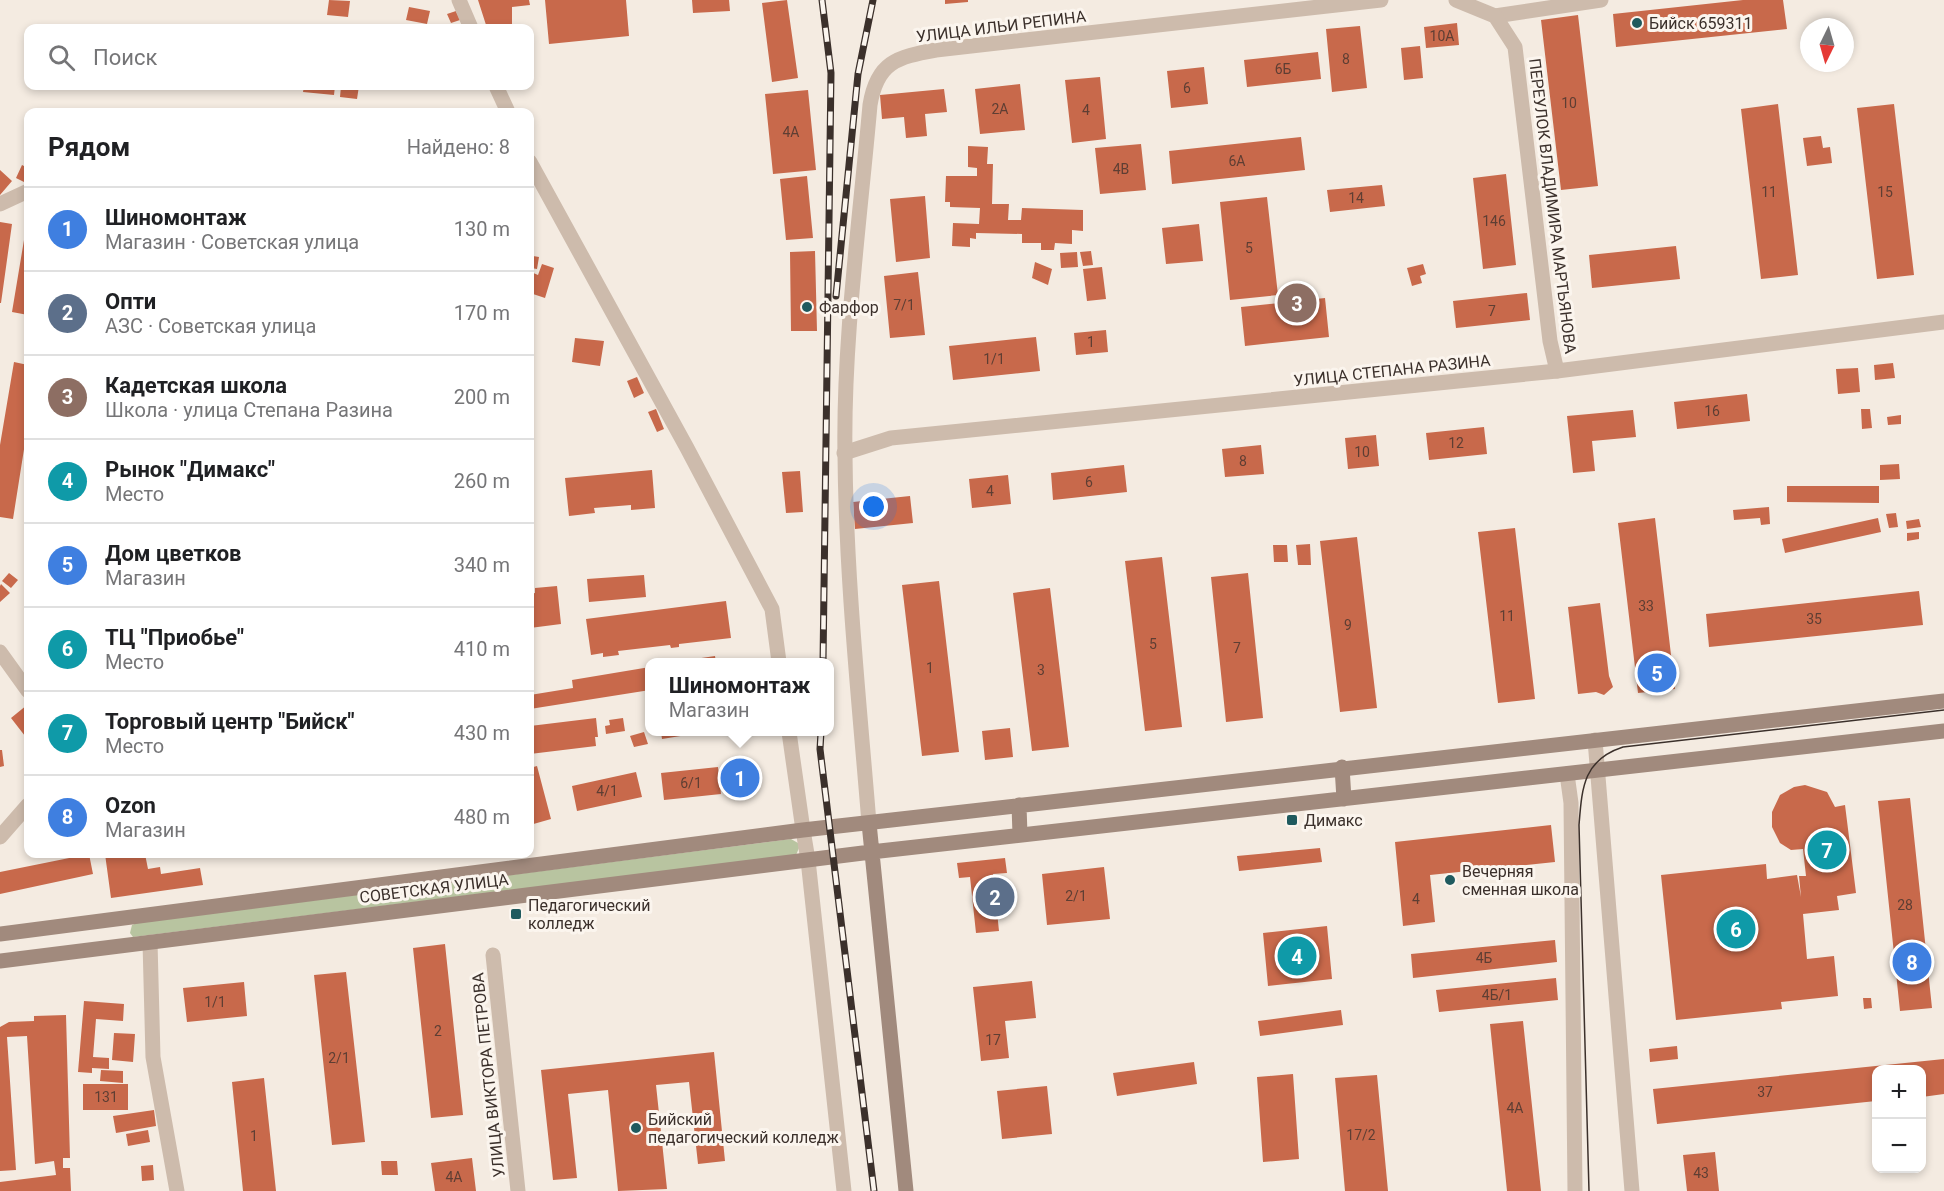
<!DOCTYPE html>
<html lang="ru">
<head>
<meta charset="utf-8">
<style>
  body { margin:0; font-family:Roboto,sans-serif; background:#f6f6f6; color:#202124 }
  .controls { position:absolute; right:18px; bottom:18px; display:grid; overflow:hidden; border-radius:12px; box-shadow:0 3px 9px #0003 }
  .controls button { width:54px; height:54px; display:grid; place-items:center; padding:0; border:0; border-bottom:2px solid #e0e0e0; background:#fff; color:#202124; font:30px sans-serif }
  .compass { position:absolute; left:1800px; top:18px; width:54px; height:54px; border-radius:50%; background:#fff; box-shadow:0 3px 9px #0003; rotate:185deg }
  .you { position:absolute; left:874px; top:507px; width:21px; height:21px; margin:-15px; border:4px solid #fff; border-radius:50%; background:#1a73e8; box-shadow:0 0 0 9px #1a73e833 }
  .badge { display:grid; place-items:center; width:39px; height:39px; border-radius:50%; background:#0b8043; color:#fff; font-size:20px; font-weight:700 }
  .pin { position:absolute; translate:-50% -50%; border:3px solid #fff; box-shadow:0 2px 6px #0006 }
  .popup { position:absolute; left:645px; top:658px; width:189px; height:78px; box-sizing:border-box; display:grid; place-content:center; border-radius:12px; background:#fff; filter:drop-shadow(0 2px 4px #0005); font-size:20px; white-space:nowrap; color:#757577 }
  .popup b { font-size:22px; color:#202124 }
  .popup::after { content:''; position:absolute; left:50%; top:100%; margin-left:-12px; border:12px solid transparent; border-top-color:#fff }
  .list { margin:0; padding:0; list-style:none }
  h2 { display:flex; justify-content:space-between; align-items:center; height:78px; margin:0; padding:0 24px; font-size:26px }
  h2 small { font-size:20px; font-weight:400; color:#757577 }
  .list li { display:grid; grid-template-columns:39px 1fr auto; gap:18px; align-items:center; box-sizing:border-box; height:84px; padding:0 24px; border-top:2px solid #e0e0e0 }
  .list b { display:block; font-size:22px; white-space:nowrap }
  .list p { margin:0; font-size:20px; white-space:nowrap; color:#757577 }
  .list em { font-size:20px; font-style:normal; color:#757577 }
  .icon { flex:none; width:33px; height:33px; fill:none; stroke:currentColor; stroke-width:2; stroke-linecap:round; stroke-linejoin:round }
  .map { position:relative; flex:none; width:1944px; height:1191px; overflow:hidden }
  .search { position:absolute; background:#fff; box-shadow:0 3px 9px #0003; left:24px; top:24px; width:510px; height:66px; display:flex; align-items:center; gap:15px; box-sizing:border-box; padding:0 21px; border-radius:12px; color:#757577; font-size:22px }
  .panel { position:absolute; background:#fff; box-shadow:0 3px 9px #0003; left:24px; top:108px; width:510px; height:750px; border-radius:12px }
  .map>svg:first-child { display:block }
  .green { fill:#b8c4a0 }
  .building { fill:#c8694b }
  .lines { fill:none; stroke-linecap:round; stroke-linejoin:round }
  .minor { stroke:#cdbbac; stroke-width:15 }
  .tertiary { stroke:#cdbbac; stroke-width:15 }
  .secondary { stroke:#a18a7d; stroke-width:15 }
  .tram { stroke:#3b302b; stroke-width:1.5 }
  .rail-casing { stroke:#3b302b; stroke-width:7 }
  .rail { stroke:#fbf5ee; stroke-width:4.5; stroke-dasharray:14; stroke-linecap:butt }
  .poi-dot { fill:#1f5a5e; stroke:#fbf5ee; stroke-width:2 }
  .labels { text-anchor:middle; stroke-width:6; stroke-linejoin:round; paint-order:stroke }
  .number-label { font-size:14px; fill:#5e3e33 }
  .poi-label { font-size:16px; fill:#3b302b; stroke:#fbf5ee; text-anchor:start }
  .street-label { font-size:16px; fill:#3b302b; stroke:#fbf5ee }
</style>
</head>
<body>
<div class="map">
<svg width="1944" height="1191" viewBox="0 0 1944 1191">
  <rect width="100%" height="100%" fill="#f4ebe1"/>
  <path class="green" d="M791,839L798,843L799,848L796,855L133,937L130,933L132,925L137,923Z"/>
  <path class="building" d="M329,0L350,1L348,17L327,15Z
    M478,0H529L530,5L512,7V28H487Z
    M545,0H626L629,36L549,44Z
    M692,0H729L730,11L693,13Z
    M787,0L798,78L772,82L762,3Z
    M945,0H968V2L945,4Z
    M1743,0H1783L1787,29L1616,47L1613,14Z
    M409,7L430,11L427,24L406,20Z
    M456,11L460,20L451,23L447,14Z
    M1578,15L1598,186L1561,190L1541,20Z
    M1457,23L1459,45L1426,48L1424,27Z
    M1360,26L1367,88L1332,92L1326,29Z
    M1420,46L1423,78L1404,80L1401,48Z
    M1318,52L1321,79L1247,87L1244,60Z
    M1204,67L1208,104L1171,108L1167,71Z
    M1100,77L1106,139L1072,143L1065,80Z
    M1020,84L1025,130L980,134L975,89Z
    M304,86H335L334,95L303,92Z
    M341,86H359L357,99L340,97Z
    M944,89L947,112L925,114L927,136L906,138L904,117L882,119L880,95Z
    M808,90L816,170L773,174L765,94Z
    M1778,104L1798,275L1761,279L1741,109Z
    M1894,104L1914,275L1877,279L1857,108Z
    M1821,136L1823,148L1830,147L1832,163L1807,166L1803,138Z
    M1301,137L1305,170L1172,184L1169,151Z
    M1141,144L1146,190L1100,194L1095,148Z
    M968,146L988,147L987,164H993L992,204H1009L1008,220H1021L1022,208L1083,210V231L1072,230V244L1055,243L1054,250H1041V243H1022V234L976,233V239L970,238V247L952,246L953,223L979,224L980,208L950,207V202H945L946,176H977V168L968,167Z
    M22,165L28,168V184L16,178Z
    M0,170L12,181L0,195Z
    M1506,174L1516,265L1483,269L1473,178Z
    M807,176L813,238L786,240L780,179Z
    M1382,185L1385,206L1330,212L1327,190Z
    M925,196L930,258L896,262L890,199Z
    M1267,197L1278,295L1230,300L1220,202Z
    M0,222L12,224L1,303H0Z
    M27,222H28V315L12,312Z
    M1199,224L1203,261L1166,264L1162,228Z
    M1676,246L1680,279L1592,288L1589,255Z
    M815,251L817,331H791L790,252Z
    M1091,251L1093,265L1083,266L1080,252Z
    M1077,252L1078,267L1061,268L1060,253Z
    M533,256L539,257L537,269L531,268Z
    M1035,262L1052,269L1048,285L1032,278Z
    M542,264L554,268L545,298L530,293L531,272L538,275Z
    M1423,264L1426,274L1420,276L1422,283L1412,286L1407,268Z
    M1102,267L1106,299L1087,301L1083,269Z
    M918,272L925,335L890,338L884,276Z
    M1527,293L1530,320L1456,328L1453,301Z
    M1325,298L1329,337L1245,346L1241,307Z
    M1106,330L1108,352L1076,355L1074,333Z
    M1036,337L1040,371L953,380L949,346Z
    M575,338L604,341L600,366L572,362Z
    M14,362L28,365V424L13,519L0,517V445Z
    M1893,363L1895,378L1875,380L1874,365Z
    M1858,368L1860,392L1838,394L1836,369Z
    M637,377L644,393L634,398L627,381Z
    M1747,394L1750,421L1677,429L1674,402Z
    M656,409L664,429L657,432L648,412Z
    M1861,409H1870L1872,428L1862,429Z
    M1633,410L1636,437L1592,441L1595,471L1573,473L1567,416Z
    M1901,415V424L1888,425L1887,417Z
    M1484,427L1487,454L1429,460L1426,433Z
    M1376,435L1379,466L1348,469L1345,438Z
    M1261,445L1264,474L1225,477L1222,449Z
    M1899,464L1900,479L1880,480V465Z
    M1124,465L1127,492L1053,500L1051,473Z
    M652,470L655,508L631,510V505L594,508L595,513L569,516L565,478Z
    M800,471L803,512L786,513L782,472Z
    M1008,475L1011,504L972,508L969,479Z
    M1787,486H1879V503L1787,502Z
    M910,496L913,523L855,529L853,502Z
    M1769,507L1770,524L1761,525L1760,518L1734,520L1733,510Z
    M1896,513L1898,527L1889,528L1886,514Z
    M1655,518L1675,689L1638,693L1618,523Z
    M1878,518L1881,532L1785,553L1782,539Z
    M1919,519L1921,527L1907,529L1906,521Z
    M1515,528L1535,699L1498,703L1478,532Z
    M1919,532V539L1907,541V533Z
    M1357,537L1377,708L1340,712L1320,541Z
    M1310,544L1311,565H1298L1296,545Z
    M1273,545H1287L1288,562H1274Z
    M1162,557L1182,727L1145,731L1125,561Z
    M9,573L18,580L11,588L2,581Z
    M1248,573L1263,718L1226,722L1211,577Z
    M644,575L646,597L589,602L587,579Z
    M939,581L959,752L922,756L902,585Z
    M1,584L10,593L0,602V586Z
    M557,586L561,624L530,628V594L535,593V588Z
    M1050,588L1069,747L1032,751L1013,593Z
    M1919,591L1923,625L1709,647L1706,614Z
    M726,601L731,638L679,644V647L671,648L670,645L618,651L619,655L603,657V653L591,655L586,619Z
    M1600,603L1609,676L1613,687L1604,695L1596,692L1578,694L1568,607Z
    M715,656L716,662H681V661Z
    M650,667V690L530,709V695L573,688L572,680Z
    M27,705L28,734L25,736L11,718Z
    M596,718L598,737H595L596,746L530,754V726Z
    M623,718L625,731L606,734L605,726L610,725L609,720Z
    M1010,728L1013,757L985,760L982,731Z
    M644,732L648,744L634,747L630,736Z
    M661,732H699V733L662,739Z
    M0,750H2L4,766L0,767Z
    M537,766L551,819L530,825V768Z
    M718,767L721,794L664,800L661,773Z
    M636,772L642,797L577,811L572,786Z
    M1805,785L1827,792L1835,807L1845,805L1856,893L1837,896L1839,910L1803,914L1807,959L1834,956L1838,996L1781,1002L1782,1009L1676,1020L1661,875L1766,864L1767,879L1797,875L1801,897L1799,876H1806L1803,849L1791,850L1780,843L1772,827V812L1780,795L1794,787Z
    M1910,798L1932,1008L1900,1011L1878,801Z
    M1551,825L1555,862L1430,875L1435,922L1403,926L1395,842Z
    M1320,848L1322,862L1239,871L1237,856Z
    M89,854L93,874L0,894V872Z
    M105,854H145L148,869L160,867L161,874L200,868L203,885L111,898Z
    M1005,858L1007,873L993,874L999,931L976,933L970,877L959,878L957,863Z
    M1104,867L1110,919L1047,925L1042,874Z
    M1327,926L1332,979L1268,986L1263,933Z
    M1555,940L1557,962L1413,978L1411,954Z
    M445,944L463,1115L431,1118L413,948Z
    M346,972L365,1142L332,1145L314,975Z
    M1556,978L1558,1000L1439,1012L1436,990Z
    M1032,981L1036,1018L1005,1021L1009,1058L981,1061L973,987Z
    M244,982L247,1016L187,1022L183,988Z
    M1863,998H1871L1872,1008L1864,1009Z
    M84,1001L124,1004L123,1021L96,1019L93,1057L109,1058V1069L92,1068V1073L78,1072Z
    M1341,1010L1343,1025L1260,1036L1258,1021Z
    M66,1015L70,1158H63V1168H70L71,1191H0V1182L56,1175L54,1161L35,1164L27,1036L7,1037L16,1170L0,1171V1027L9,1022L34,1021V1016Z
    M1523,1021L1541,1191H1507L1490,1024Z
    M114,1033L135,1034L133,1062L112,1060Z
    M1677,1046L1678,1059L1650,1062L1649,1049Z
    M714,1052L725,1161L698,1164L689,1082L656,1085L667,1189L618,1191L608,1090L568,1094L577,1178L553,1180L541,1070Z
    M1944,1059V1094L1922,1097V1070H1876V1101L1657,1124L1653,1089Z
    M1194,1062L1197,1084L1117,1096L1113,1073Z
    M101,1070L123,1071V1083L100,1081Z
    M1293,1074L1299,1159L1263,1162L1257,1077Z
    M1377,1075L1388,1191H1345L1335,1078Z
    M264,1078L276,1191H243L232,1082Z
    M83,1084H128V1110H83Z
    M1047,1086L1052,1134L1002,1139L997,1091Z
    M154,1110L156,1126L116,1133L113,1116Z
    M148,1130L150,1142L128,1146L126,1134Z
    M1715,1152L1719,1191H1687L1683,1155Z
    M472,1158L476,1191H435L431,1163Z
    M381,1161H397L398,1175H382Z
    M153,1165L154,1180L142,1181L141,1166Z"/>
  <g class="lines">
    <path class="minor" d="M459,0L471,28
      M1495,16L1601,0
      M496,86L508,112
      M530,162L687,448L772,609L779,662
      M0,204L28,191
      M844,453L891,438L1557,371
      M0,652L28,691
      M789,732L803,830
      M0,837L28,805
      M808,860L844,1191
      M150,942L153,1057L177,1191
      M493,955L518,1191"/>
    <path class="tertiary" d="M1456,0L1495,16L1515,47L1550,341L1557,371L1944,322
      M1595,740L1632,1191
      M1567,774L1571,803L1575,1191
      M869,823C859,700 846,578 845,455C843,342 860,219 870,105C877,62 897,57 936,50L1381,0
      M803,830L808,860"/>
    <path class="secondary" d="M1342,767L1344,799
      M1019,805L1020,835
      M869,823L906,1191
      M0,934L803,830L1944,701
      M0,961L871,852L1944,731"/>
    <path class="tram" d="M1589,1191L1579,825C1582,788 1583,760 1623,747L1944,710"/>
    <g class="rail-casing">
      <path id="rail" d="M822,0L831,73L823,662
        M836,296L858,74L873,0
        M821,732L820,749L874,1191"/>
    </g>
    <use href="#rail" class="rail"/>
  </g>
  <g class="poi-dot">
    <circle cx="1637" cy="23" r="6"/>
    <circle cx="807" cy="307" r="6"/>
    <rect x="1286" y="814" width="12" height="12" rx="3"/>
    <circle cx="1450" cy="880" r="6"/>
    <rect x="510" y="908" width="12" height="12" rx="3"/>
    <circle cx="636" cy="1128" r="6"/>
  </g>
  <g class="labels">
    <g class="number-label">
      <text x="1442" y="41">10А</text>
      <text x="1346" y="64">8</text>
      <text x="1283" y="74">6Б</text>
      <text x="1187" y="93">6</text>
      <text x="1569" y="108">10</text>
      <text x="1000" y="114">2А</text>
      <text x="1086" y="115">4</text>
      <text x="791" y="137">4А</text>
      <text x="1237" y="166">6А</text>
      <text x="1121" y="174">4В</text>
      <text x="1769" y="197">11</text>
      <text x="1885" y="197">15</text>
      <text x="1356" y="203">14</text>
      <text x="1494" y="226">146</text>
      <text x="1249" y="253">5</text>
      <text x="904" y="310">7/1</text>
      <text x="1492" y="316">7</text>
      <text x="1091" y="347">1</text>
      <text x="994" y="364">1/1</text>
      <text x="1712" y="416">16</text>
      <text x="1456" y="448">12</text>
      <text x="1362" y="457">10</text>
      <text x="1243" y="466">8</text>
      <text x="1089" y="487">6</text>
      <text x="990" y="496">4</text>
      <text x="1646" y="611">33</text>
      <text x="1507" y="621">11</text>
      <text x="1814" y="624">35</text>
      <text x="1348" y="630">9</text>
      <text x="1153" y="649">5</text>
      <text x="1237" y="653">7</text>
      <text x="930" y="673">1</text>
      <text x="1041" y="675">3</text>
      <text x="691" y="788">6/1</text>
      <text x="607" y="796">4/1</text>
      <text x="1076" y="901">2/1</text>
      <text x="1416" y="904">4</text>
      <text x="1905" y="910">28</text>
      <text x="1484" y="963">4Б</text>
      <text x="1497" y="1000">4Б/1</text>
      <text x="215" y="1007">1/1</text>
      <text x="438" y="1036">2</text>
      <text x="993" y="1045">17</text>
      <text x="339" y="1063">2/1</text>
      <text x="1765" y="1097">37</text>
      <text x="106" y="1102">131</text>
      <text x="1515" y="1113">4А</text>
      <text x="1361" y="1140">17/2</text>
      <text x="254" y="1141">1</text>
      <text x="1701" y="1178">43</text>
      <text x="454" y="1182">4А</text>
    </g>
    <g class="poi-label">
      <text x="1649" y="29">Бийск 659311</text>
      <text x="819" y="313">Фарфор</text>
      <text x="1304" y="826">Димакс</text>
      <text x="1462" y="877">Вечерняя<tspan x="1462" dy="18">сменная школа</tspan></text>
      <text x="528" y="911">Педагогический<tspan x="528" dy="18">колледж</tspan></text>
      <text x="648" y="1125">Бийский<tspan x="648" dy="18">педагогический колледж</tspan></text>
    </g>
    <g class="street-label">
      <text transform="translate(1001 26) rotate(-7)" y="6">УЛИЦА ИЛЬИ РЕПИНА</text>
      <text transform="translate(1553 206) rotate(83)" y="6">ПЕРЕУЛОК ВЛАДИМИРА МАРТЬЯНОВА</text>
      <text transform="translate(1392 370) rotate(-6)" y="6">УЛИЦА СТЕПАНА РАЗИНА</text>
      <text transform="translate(434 888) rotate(-7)" y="6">СОВЕТСКАЯ УЛИЦА</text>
      <text transform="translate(488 1075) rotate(-96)" y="6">УЛИЦА ВИКТОРА ПЕТРОВА</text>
    </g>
  </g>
</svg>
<div class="controls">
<button>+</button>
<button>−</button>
</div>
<svg class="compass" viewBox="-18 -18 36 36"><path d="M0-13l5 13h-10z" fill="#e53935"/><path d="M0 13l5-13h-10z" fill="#757577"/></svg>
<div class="you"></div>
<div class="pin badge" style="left:740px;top:778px;background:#3f7fe0">1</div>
<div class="popup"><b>Шиномонтаж</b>Магазин</div>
<div class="pin badge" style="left:995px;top:897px;background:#5c6f8a">2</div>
<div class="pin badge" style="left:1297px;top:303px;background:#8d6e63">3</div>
<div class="pin badge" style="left:1297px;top:956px;background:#0f9aa8">4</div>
<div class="pin badge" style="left:1657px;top:673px;background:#3f7fe0">5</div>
<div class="pin badge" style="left:1736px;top:929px;background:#0f9aa8">6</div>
<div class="pin badge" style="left:1827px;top:850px;background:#0f9aa8">7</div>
<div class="pin badge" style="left:1912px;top:962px;background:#3f7fe0">8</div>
<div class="search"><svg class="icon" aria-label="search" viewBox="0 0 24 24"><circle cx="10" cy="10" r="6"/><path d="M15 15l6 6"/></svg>Поиск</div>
<section class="panel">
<h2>Рядом<small>Найдено: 8</small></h2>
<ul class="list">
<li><span class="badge" style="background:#3f7fe0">1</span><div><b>Шиномонтаж</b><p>Магазин · Советская улица</p></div><em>130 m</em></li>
<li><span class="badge" style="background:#5c6f8a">2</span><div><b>Опти</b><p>АЗС · Советская улица</p></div><em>170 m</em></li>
<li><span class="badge" style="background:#8d6e63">3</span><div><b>Кадетская школа</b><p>Школа · улица Степана Разина</p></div><em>200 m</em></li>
<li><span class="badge" style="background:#0f9aa8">4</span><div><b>Рынок &quot;Димакс&quot;</b><p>Место</p></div><em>260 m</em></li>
<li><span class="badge" style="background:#3f7fe0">5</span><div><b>Дом цветков</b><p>Магазин</p></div><em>340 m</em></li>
<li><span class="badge" style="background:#0f9aa8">6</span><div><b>ТЦ &quot;Приобье&quot;</b><p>Место</p></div><em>410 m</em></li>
<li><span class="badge" style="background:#0f9aa8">7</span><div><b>Торговый центр &quot;Бийск&quot;</b><p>Место</p></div><em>430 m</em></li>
<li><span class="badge" style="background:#3f7fe0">8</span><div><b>Ozon</b><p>Магазин</p></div><em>480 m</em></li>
</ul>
</section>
</div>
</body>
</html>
